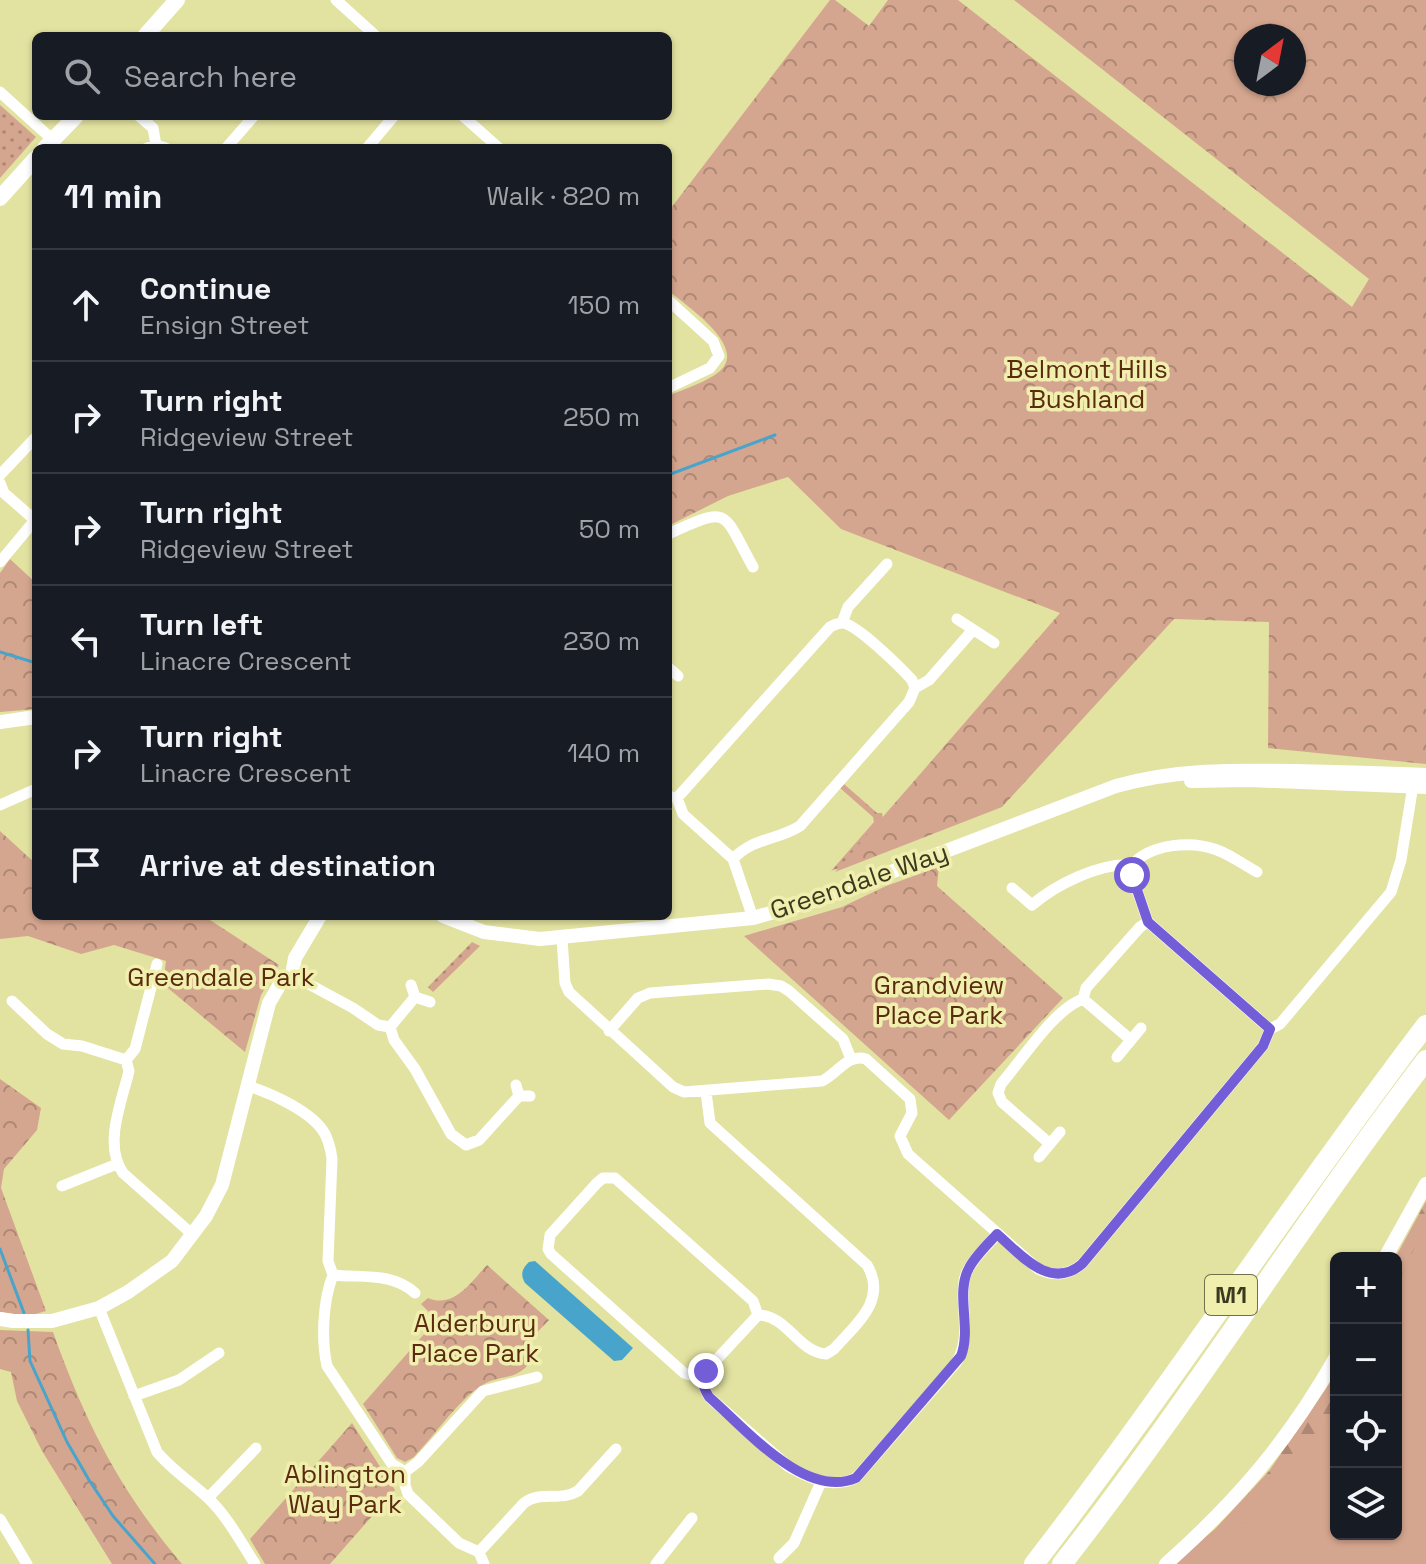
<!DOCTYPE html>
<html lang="en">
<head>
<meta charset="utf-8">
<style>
  body { margin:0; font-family:"Space Grotesk",sans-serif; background:#20242c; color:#f1f3f6 }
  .controls { position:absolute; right:24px; bottom:24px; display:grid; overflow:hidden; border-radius:12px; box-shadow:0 2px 6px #0004 }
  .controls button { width:72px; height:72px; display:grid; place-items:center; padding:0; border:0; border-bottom:2px solid #363941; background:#171b24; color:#f1f3f6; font:40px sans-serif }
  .compass { position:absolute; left:1234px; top:24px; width:72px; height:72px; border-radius:50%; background:#171b24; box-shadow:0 2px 6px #0004; rotate:32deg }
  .stop { position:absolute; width:24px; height:24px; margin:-18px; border:6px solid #745ed8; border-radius:50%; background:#fff }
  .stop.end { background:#745ed8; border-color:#fff; box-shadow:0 2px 8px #0008 }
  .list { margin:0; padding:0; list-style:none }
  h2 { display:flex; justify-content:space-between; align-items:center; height:104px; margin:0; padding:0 32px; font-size:34px }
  h2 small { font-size:26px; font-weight:400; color:#9ea1a6 }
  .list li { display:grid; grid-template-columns:52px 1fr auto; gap:24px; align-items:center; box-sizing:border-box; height:112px; padding:0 32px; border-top:2px solid #363941 }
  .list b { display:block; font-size:30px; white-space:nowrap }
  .list p { margin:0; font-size:26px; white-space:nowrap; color:#9ea1a6 }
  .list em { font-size:26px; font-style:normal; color:#9ea1a6 }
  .icon { flex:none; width:44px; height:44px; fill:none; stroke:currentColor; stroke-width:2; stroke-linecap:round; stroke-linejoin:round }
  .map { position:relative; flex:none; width:1426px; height:1564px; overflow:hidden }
  .search { position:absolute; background:#171b24; box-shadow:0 2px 6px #0004; left:32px; top:32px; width:640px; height:88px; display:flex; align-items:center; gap:20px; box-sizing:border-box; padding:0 28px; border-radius:12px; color:#9ea1a6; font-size:30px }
  .panel { position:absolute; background:#171b24; box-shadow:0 2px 6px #0004; left:32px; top:144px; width:640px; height:776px; border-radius:12px }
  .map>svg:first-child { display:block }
  .grass { fill:url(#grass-dots) }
  .forest { fill:url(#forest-firs) }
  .park { fill:url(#park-crowns); fill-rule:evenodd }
  .pitch { fill:#d5a68f }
  .water { fill:#48a4ca }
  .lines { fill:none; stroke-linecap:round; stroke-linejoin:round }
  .stream { stroke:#48a4ca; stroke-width:3 }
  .minor { stroke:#fff; stroke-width:11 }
  .tertiary { stroke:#fff; stroke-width:14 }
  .secondary { stroke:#fff; stroke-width:16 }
  .motorway { stroke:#fff; stroke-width:20 }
  .route { stroke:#745ed8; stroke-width:10 }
  .labels { text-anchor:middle; stroke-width:7; stroke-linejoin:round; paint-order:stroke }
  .shield { fill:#f0efae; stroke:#71704b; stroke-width:2 }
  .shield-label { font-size:24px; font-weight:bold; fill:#3b3a20 }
  .park-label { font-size:26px; fill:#5a2b0f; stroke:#f0efae }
  .street-label { font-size:26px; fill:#3b3a20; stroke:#f0efae }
</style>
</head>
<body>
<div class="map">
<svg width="1426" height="1564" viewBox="0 0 1426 1564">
  <defs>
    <pattern id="grass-dots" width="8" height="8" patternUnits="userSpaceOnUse" patternTransform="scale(2)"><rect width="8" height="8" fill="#d5a68f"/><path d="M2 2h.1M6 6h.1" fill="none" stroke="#ae8874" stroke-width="1.8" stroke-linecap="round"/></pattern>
    <pattern id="forest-firs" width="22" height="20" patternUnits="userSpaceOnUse" patternTransform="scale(2)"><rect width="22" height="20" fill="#d5a68f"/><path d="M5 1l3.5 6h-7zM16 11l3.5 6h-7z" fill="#ae8874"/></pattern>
    <pattern id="park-crowns" width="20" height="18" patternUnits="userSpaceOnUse" patternTransform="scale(2)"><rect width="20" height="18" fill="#d5a68f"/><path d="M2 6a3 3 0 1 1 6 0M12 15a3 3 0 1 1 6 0" fill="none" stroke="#ae8874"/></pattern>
  </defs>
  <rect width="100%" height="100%" fill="#e2e2a1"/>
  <path class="grass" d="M0,105L36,137L0,178Z
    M844,784L877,813H882L884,823L860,860L831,871L874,822L873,817L840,788Z
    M472,942L480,946L433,992L428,987Z"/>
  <path class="forest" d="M1426,1201V1564H1173L1215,1529L1269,1471L1336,1374V1534H1396L1395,1258Z"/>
  <path class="park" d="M830,0H835L869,26L888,0H958L1352,307L1369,279L1014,0H1426V764L1268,748L1269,622L1174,619L1002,807L835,872L1060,613L841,529L788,477L728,496L668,526V396C684,389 707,382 720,371C748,346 686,306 668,290V212ZM1246,36H1294V84H1246Z
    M10,559L36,583V709L0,712V573Z
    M0,831L36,864V916H197L210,920L279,965L261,995L245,1052L163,984L166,961L114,945L81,954L28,936L0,939Z
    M939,867L937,886L1063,998L949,1120L744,936L842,907L886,886Z
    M0,1079L41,1108L37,1130L4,1169L1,1188L46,1311L29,1316L0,1312Z
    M487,1265L549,1320L521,1349L527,1366C515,1379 501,1376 486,1383C461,1396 434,1436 414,1457L405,1462L397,1458L363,1404L432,1325L433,1316L421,1304L428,1298C454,1309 471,1282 487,1265Z
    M0,1330L53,1332C85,1422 120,1491 182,1564H112L42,1451L17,1401L11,1372L0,1369Z
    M352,1423L395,1490L330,1564H265L250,1539Z"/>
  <path class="pitch" d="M1426,1222V1564H1189L1253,1514L1305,1452L1336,1406V1534H1396V1289Z"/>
  <path class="water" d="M535,1261L633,1348L622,1360L614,1361L525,1283C520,1274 522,1269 529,1262Z"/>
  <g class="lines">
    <path class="stream" d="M668,475L775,435
      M0,652L36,663
      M0,1249L24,1313
      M28,1330L30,1361L67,1442L89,1480L113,1516L155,1564"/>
    <path class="minor" d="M336,0L376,36
      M0,92L53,140
      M139,116L153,128L156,145
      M463,116L499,148
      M147,148L156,145L166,148
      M226,148L254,116
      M367,148L394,116
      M668,300L713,341L719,356L710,368L668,388
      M0,475L36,437
      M0,483L4,493L36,521
      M668,534C731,506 721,509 753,567
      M0,562L35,520
      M957,619L994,643
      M842,623L848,607L887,564
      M668,667L678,676
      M915,688L929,680L972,631
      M668,796L677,798L683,814L733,859L753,918
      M677,798L830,627C834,625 837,623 842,623C856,623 901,668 912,680L915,688L909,702L800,826C776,841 754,837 733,859
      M0,805L36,789
      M1257,872C1244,865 1231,855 1217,850C1191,840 1150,844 1132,865V875L1148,922L1270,1029
      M1012,888L1032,905C1055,885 1101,862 1132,865
      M562,938L565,983L569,992L673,1087L684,1092L822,1081C837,1074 848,1053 866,1059L910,1099L912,1113L900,1136L908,1154L1038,1269C1055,1277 1068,1275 1082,1264L1263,1046L1270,1029L1280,1024L1391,892L1401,860L1414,779
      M157,964L154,976L173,981
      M292,975L353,1008L378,1025L390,1027L394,1040L415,1069L451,1134L466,1145L479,1140L519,1096
      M154,976L135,1049L126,1060L129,1071C122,1101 103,1145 123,1173L192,1234
      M411,985L415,997L430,1002
      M1083,999L1131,1040
      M12,1001L47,1034L63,1044L82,1046L126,1060
      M390,1027L415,997
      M609,1031L638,998L650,993L768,984L781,986L789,991L843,1039L851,1059
      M1117,1057L1141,1028
      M516,1085L519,1096H530
      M248,1086C271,1093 313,1112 325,1134C329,1142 331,1151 332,1159L328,1261L333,1275C323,1300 321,1339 327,1366L392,1464L405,1472V1485L408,1494L459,1543L479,1552L484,1564
      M706,1092L710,1123L867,1265C888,1300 856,1324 834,1349L826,1354C798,1352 787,1315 758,1315L706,1371C701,1381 703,1387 709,1397L789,1467C811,1479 831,1489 856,1478L956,1363C972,1337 960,1310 964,1281C967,1263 986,1248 997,1234
      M1050,1144L1002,1102L998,1093L1001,1084C1022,1060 1054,1009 1083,999L1086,988L1140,927L1148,922
      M1039,1157L1060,1132
      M62,1186L117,1164
      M333,1275C362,1278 392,1272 415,1293
      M99,1308L157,1452C172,1470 191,1482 208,1498C227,1516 241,1542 255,1564
      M703,1379L684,1373L551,1254L548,1249L550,1235L597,1183L603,1178H615L753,1301L758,1315
      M134,1396L179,1380L219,1353
      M405,1472L418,1462L483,1391L537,1377
      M208,1498L256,1448
      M0,1519L27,1564
      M479,1552L524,1503C541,1490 560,1502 578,1491L616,1449
      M779,1558L794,1543L821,1482
      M656,1564L692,1518"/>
    <path class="tertiary" d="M0,722L36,717
      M1191,781L1248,780L1426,787
      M443,916L484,932L540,939L753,918L820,899L1116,786C1178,769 1232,770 1295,771C1339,772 1382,773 1426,775
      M1385,1258L1426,1184
      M0,1319L13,1321H52L99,1308L128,1292L172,1261L206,1216L222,1185L269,1003L280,984L292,975L295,958L320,916
      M1166,1564C1237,1501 1289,1440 1336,1357"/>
    <path class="secondary" d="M145,36L177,0
      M45,148L76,116
      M0,198L36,158"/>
    <path class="motorway" d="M1034,1564C1170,1388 1291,1202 1426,1025
      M1062,1564C1190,1401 1300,1225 1426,1060"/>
  </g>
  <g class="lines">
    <path class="route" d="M706,1371C701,1381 703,1387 709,1397C745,1428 805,1500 856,1478L961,1356C972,1328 955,1294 969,1268C975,1256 988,1244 997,1234C1021,1255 1050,1291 1082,1264L1263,1046L1270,1029L1148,922L1132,875"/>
  </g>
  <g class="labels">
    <rect class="shield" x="1205" y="1275" width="52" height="40" rx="6"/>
    <g class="shield-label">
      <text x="1231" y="1303">M1</text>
    </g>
    <g class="park-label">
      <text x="1087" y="378">Belmont Hills<tspan x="1087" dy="30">Bushland</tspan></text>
      <text x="221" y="986">Greendale Park</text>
      <text x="939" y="994">Grandview<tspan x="939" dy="30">Place Park</tspan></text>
      <text x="475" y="1332">Alderbury<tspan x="475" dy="30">Place Park</tspan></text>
      <text x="345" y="1483">Ablington<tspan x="345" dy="30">Way Park</tspan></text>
    </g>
    <g class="street-label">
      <text transform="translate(859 881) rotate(-19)" y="9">Greendale Way</text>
    </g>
  </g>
</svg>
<div class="controls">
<button>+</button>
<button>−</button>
<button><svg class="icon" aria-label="locate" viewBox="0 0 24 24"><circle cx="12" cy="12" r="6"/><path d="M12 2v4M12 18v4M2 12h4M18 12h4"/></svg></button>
<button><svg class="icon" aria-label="layers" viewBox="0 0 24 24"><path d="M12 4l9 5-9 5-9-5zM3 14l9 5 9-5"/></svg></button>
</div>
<svg class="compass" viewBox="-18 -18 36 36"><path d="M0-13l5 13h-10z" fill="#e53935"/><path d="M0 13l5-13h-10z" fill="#9ea1a6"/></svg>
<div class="stop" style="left:1132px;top:875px"></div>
<div class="stop end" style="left:706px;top:1371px"></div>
<div class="search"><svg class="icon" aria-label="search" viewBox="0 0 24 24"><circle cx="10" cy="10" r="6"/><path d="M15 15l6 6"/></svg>Search here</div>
<section class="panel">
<h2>11 min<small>Walk · 820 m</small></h2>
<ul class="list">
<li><svg class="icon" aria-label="ahead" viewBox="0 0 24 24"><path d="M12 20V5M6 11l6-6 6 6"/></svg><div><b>Continue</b><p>Ensign Street</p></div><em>150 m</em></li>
<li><svg class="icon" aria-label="right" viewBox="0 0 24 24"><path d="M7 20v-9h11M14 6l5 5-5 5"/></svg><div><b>Turn right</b><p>Ridgeview Street</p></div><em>250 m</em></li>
<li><svg class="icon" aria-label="right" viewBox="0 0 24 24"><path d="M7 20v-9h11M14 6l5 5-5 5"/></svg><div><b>Turn right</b><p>Ridgeview Street</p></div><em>50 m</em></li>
<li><svg class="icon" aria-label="left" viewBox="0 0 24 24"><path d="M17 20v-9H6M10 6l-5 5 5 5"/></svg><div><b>Turn left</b><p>Linacre Crescent</p></div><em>230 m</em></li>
<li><svg class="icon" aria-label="right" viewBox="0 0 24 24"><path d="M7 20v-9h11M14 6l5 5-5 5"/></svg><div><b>Turn right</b><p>Linacre Crescent</p></div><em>140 m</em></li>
<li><svg class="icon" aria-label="arrive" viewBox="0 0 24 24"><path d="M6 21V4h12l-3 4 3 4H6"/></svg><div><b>Arrive at destination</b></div></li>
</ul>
</section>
</div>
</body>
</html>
